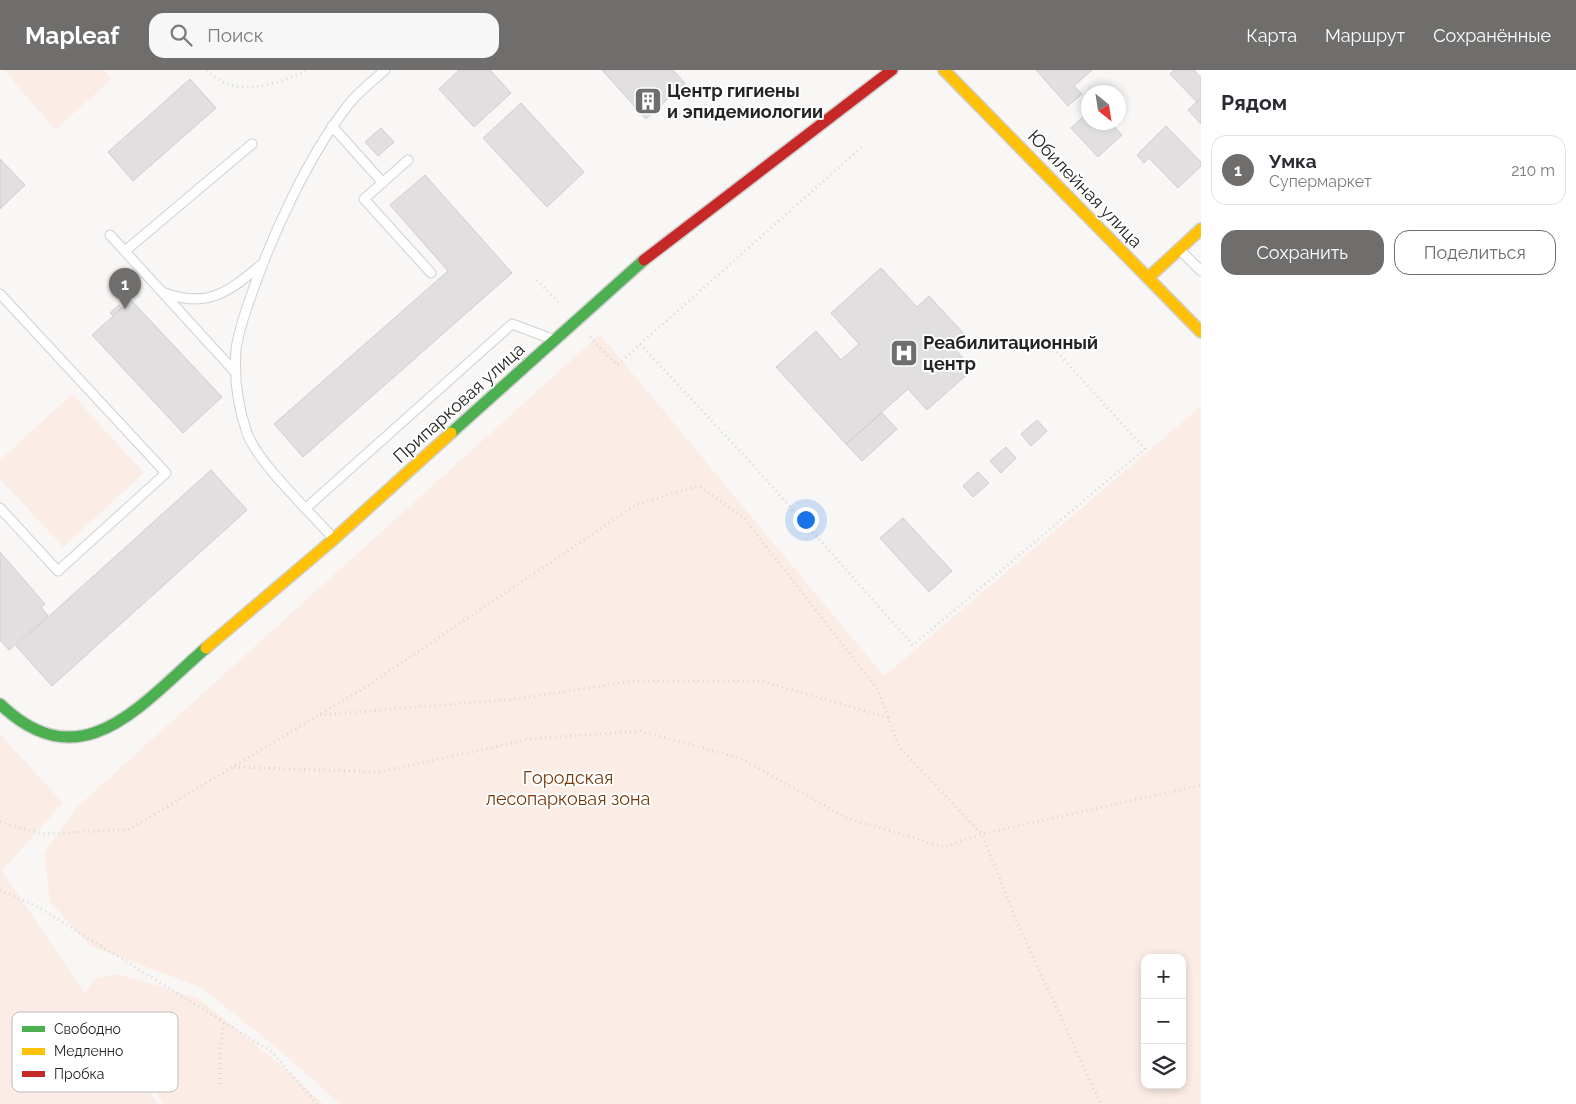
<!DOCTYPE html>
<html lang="ru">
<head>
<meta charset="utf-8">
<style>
  body { margin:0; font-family:Raleway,sans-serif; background:#f7f7f7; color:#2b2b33 }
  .controls { position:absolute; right:15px; bottom:15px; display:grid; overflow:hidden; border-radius:10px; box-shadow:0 2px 8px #0003 }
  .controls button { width:45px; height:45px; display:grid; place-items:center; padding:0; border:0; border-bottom:1px solid #e1e1e2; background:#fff; color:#2b2b33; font:25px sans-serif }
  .compass { position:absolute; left:1081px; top:15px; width:45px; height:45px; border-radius:50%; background:#fff; box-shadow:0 2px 8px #0003; rotate:150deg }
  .you { position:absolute; left:805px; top:449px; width:18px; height:18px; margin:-12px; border:4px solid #fff; border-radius:50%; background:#1a73e8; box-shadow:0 0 0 8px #1a73e833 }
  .badge { display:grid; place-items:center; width:32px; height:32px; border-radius:50%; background:#6f6e6d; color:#fff; font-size:16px; font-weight:700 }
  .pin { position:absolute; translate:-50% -41px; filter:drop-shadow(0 1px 2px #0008) }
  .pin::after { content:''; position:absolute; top:26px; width:18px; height:15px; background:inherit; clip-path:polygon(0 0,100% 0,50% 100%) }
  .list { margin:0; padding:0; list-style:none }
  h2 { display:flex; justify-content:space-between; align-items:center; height:65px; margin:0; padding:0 20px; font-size:21px }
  h2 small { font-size:16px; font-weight:400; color:#7c7c81 }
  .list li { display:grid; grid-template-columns:32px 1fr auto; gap:15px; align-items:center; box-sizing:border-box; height:70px; margin:0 10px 10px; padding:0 10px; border:1px solid #e1e1e2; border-radius:15px }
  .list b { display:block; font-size:19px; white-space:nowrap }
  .list p { margin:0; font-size:16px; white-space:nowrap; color:#7c7c81 }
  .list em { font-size:16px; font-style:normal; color:#7c7c81 }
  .actions { display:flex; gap:10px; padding:15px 20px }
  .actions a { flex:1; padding:11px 0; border:1px solid #6f6e6d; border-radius:15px; text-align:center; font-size:18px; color:#6f6e6d }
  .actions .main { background:#6f6e6d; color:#fff }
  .icon { flex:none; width:28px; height:28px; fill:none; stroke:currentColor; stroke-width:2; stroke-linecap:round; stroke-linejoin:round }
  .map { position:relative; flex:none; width:1201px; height:1034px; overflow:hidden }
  header { display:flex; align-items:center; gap:30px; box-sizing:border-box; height:70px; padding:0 25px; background:#6f6e6d; color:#fff }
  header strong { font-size:24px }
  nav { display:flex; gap:28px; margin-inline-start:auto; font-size:18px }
  .search { width:350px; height:45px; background:#f7f7f7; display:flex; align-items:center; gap:12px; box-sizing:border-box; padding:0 18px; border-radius:15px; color:#7c7c81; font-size:19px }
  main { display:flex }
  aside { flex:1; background:#fff }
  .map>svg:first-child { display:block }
  .green { fill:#fbede6; fill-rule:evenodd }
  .building { fill:#e1dfdf; stroke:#cfcdcd }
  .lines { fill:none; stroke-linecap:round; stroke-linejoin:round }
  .lane-casing { stroke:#d2d0d0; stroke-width:11 }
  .fast-casing { stroke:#d2d0d0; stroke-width:14 }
  .slow-casing { stroke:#d2d0d0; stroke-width:14 }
  .jam-casing { stroke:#d2d0d0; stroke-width:14 }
  .path { stroke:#d8d8d7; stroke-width:3; stroke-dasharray:1 4; stroke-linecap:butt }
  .lane { stroke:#fefefe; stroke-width:9 }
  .fast { stroke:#4caf50; stroke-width:11 }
  .slow { stroke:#ffc107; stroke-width:11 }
  .jam { stroke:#c62828; stroke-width:11 }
  .labels { text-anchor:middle; stroke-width:4; stroke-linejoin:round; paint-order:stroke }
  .poi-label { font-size:18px; font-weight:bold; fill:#252423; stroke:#fff; text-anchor:start }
  .street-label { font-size:18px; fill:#252423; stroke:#fff }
  .park-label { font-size:18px; fill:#75390c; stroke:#fff }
  .key { fill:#fff; stroke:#bebdbd; stroke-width:1 }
  .key-label { font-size:14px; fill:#252423 }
</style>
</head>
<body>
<header>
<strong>Mapleaf</strong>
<div class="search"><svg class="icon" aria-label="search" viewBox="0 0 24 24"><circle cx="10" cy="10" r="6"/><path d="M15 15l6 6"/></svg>Поиск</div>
<nav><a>Карта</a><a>Маршрут</a><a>Сохранённые</a></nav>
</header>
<main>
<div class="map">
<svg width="1201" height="1034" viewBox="0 0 1201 1034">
  <rect width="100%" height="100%" fill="#f9f7f6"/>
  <path class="green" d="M4,0H104L112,9L55,60Z
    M600,264L884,606L1200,337L1201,339V1034H340L276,977L200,917L90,876L50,832L44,783L75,739ZM1145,888H1182V1015H1145Z
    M72,324L144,403L63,477L0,409V390Z
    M0,664L63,733L2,801L85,923L94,909L118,904L198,928L281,995L323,1034H163L129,975L99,942L158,1034H0Z"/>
  <path class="building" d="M459,0H490L511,23L474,57L439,19Z
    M602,0H673L685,13L646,49Z
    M1036,0H1092L1074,16L1082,24L1068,36Z
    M1174,0H1194L1201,8V28L1197,32L1170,4Z
    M190,9L216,38L133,111L108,82Z
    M1201,28V54L1188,40Z
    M521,33L584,102L547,137L483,68Z
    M1088,42V52H1110L1122,65L1098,87L1071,58Z
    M1166,56L1201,92V96L1178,118L1149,88L1144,93L1137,85Z
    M381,58L394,72L378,86L365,72Z
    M0,89L25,115L0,139Z
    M425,105L512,203L303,387L274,354L448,201L390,135Z
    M881,198L917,237L929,226L965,265L952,276L973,299L927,340L908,319L846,374L776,297L816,261L841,290L859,274L831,243Z
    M131,230L222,327L183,363L92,265Z
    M119,235L121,238L113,246L110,243Z
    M882,343L897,359L862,391L846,374Z
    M1037,350L1047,361L1031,376L1021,364Z
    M1006,377L1016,388L1001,403L990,391Z
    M211,400L247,440L52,616L16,576Z
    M978,402L989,413L973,427L963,416Z
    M903,448L952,501L929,522L880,468Z
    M0,482L45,534L41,537L48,546L9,580L0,570Z"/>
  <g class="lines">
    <g class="lane-casing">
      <path id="lane" d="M332,56L383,113
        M408,90L364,129L431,203
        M110,165L236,303
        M125,181L252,74
        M1181,181L1201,201
        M165,223C208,239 230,221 262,194
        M0,224L166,403L58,501L0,438
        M306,438L512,254L552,269
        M333,468C311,443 257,392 247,363C238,337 234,307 236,280C238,262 245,243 251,226C272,165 309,84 349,34C359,21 373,11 385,0"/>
    </g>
    <g class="fast-casing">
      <path id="fast" d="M451,363L644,190
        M0,634C82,713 142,633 206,578"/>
    </g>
    <g class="slow-casing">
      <path id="slow" d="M944,0L1201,262
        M1148,208L1201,159
        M206,578L334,469L451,363"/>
    </g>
    <g class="jam-casing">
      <path id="jam" d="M644,190L892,0"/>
    </g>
    <path class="path" d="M207,0C235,30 276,14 309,0
      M537,210L559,233
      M590,267L617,295L864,75
      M640,274L752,394L913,575L1145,379L1045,269
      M320,645L515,629L633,611H761L889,648
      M234,697L380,702L530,669L640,661L740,688L847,748L944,777L982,764L1017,852L1101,1034
      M0,752L43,764L130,759L367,616L637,434L699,416L744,448L878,620L899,677L982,764L1201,715
      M0,820L38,837L272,982L317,1034
      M220,1014V982L224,953"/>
    <use href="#lane" class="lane"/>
    <use href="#fast" class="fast"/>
    <use href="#slow" class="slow"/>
    <use href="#jam" class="jam"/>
  </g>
  <defs>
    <g id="building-square" transform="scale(1.4375)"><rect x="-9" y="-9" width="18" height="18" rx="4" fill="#6f6e6d" stroke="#fff"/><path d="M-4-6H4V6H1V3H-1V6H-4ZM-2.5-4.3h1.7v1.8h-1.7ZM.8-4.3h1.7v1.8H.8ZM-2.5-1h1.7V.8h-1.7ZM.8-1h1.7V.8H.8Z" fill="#fff"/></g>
    <g id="hospital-square" transform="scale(1.4375)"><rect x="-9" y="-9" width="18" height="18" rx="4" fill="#6f6e6d" stroke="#fff"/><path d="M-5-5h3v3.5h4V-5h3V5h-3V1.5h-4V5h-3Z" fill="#fff"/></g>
  </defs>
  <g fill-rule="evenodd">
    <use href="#building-square" x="648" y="31"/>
    <use href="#hospital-square" x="904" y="283"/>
  </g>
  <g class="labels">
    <g class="poi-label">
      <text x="667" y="27">Центр гигиены<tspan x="667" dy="21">и эпидемиологии</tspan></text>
      <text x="923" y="279">Реабилитационный<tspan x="923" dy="21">центр</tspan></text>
    </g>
    <g class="street-label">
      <text transform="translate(1085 119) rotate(46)" y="6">Юбилейная улица</text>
      <text transform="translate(459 333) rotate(-42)" y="6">Припарковая улица</text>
    </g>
    <g class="park-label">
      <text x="568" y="714">Городская<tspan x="568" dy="21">лесопарковая зона</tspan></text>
    </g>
  </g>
  <rect x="12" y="942" width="166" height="80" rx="8" class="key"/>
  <rect x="22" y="956" width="23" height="6" fill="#4caf50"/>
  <rect x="22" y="978" width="23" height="7" fill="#ffc107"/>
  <rect x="22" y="1001" width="23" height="6" fill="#c62828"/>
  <g class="key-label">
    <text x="54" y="964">Свободно</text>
    <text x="54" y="986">Медленно</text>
    <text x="54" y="1009">Пробка</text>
  </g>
</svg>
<div class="controls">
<button>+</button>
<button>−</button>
<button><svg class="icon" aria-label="layers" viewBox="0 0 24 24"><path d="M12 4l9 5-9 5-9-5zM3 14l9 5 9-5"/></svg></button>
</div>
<svg class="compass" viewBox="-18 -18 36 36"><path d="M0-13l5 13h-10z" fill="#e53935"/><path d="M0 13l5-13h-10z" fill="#7c7c81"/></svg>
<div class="you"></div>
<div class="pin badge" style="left:125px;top:239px">1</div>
</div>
<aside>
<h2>Рядом<small></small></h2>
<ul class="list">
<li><span class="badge">1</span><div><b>Умка</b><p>Супермаркет</p></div><em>210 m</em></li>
</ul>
<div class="actions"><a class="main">Сохранить</a><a>Поделиться</a></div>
</aside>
</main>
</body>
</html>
